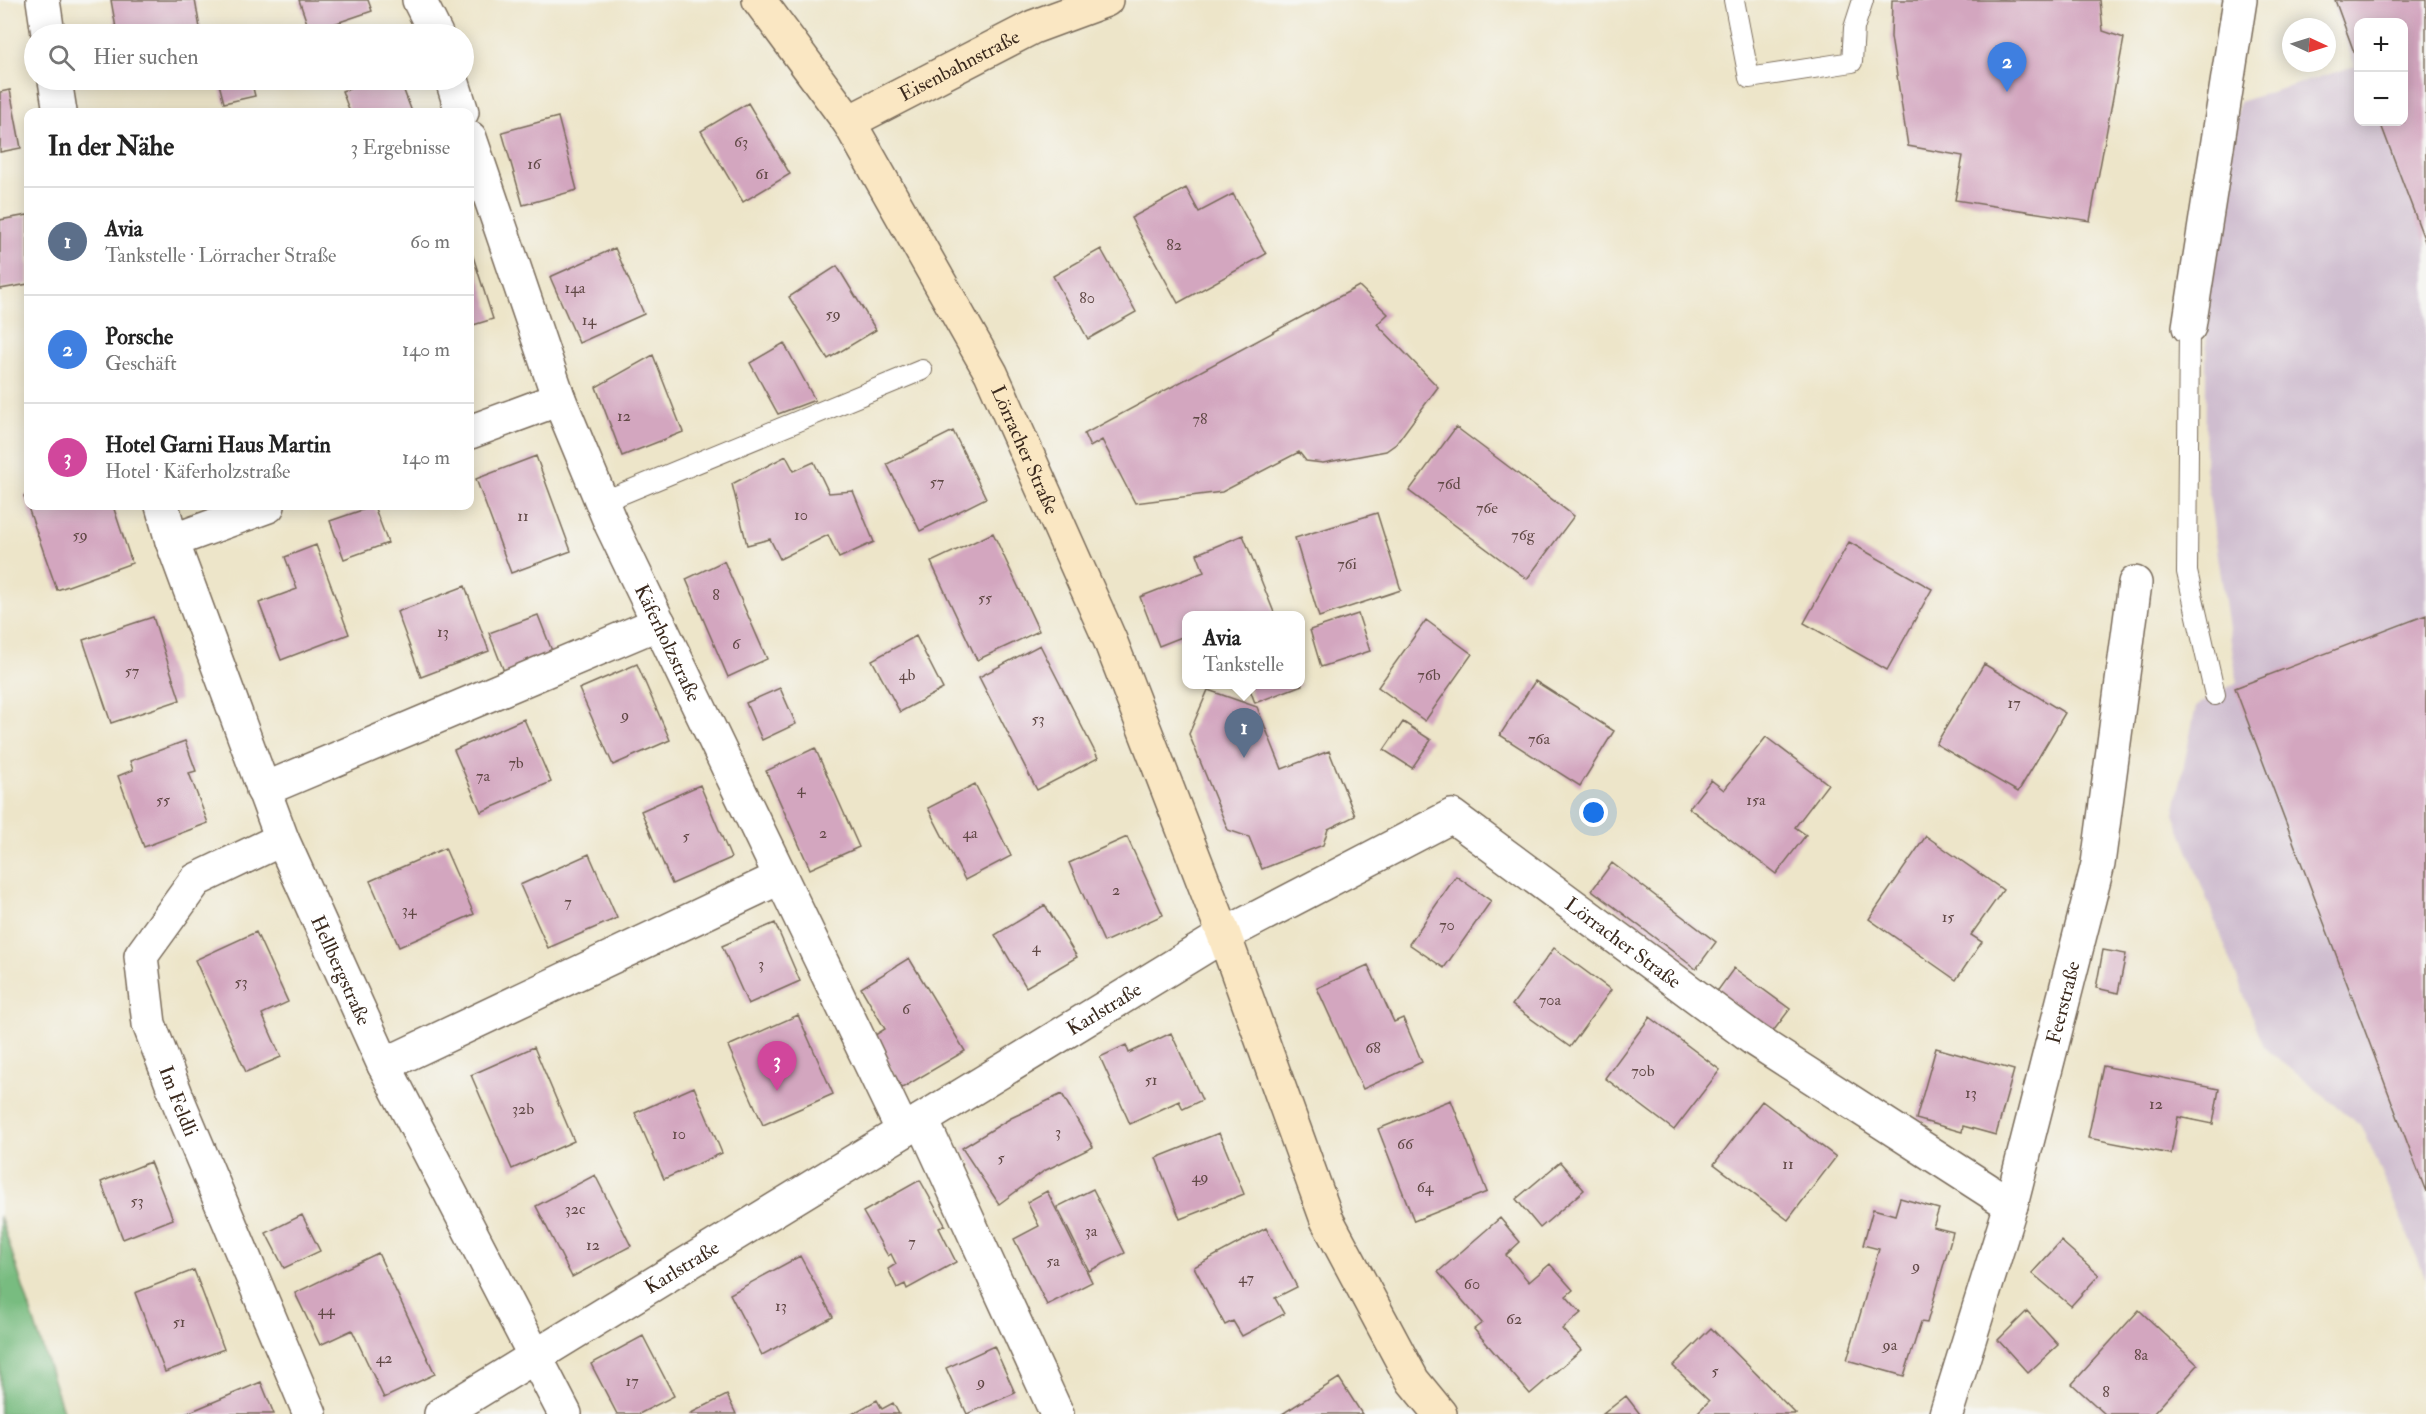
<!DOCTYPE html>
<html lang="de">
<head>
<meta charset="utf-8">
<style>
  body { margin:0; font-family:"IM FELL Double Pica",serif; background:#f2f2f2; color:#222 }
  .controls { position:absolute; right:18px; top:18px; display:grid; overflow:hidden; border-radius:12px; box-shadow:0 3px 15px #0003 }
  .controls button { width:54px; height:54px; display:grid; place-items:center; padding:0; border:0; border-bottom:2px solid #e0e0e0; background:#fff; color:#222; font:30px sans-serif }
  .compass { position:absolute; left:2282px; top:18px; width:54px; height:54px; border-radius:50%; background:#fff; box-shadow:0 3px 15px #0003; rotate:94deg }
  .you { position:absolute; left:1594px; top:813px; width:21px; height:21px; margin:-15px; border:4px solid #fff; border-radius:50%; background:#1a73e8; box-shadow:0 0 0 9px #1a73e833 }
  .badge { display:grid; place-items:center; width:39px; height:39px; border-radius:50%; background:#1f6fb2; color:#fff; font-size:20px; font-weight:700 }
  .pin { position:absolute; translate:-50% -50px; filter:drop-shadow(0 2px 3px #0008) }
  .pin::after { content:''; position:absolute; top:32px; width:21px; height:18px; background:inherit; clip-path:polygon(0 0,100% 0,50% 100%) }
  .popup { position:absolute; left:1182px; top:611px; width:123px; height:78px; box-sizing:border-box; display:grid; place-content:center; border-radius:12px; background:#fff; filter:drop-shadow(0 2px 4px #0005); font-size:20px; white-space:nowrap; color:#767676 }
  .popup b { font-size:22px; color:#222 }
  .popup::after { content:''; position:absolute; left:50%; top:100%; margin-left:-12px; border:12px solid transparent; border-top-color:#fff }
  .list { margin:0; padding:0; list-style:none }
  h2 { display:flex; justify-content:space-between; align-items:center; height:78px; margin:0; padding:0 24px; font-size:26px }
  h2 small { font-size:20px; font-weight:400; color:#767676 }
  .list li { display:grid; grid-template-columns:39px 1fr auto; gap:18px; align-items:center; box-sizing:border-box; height:108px; padding:0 24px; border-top:2px solid #e0e0e0 }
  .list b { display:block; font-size:22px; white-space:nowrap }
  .list p { margin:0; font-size:20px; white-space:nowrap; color:#767676 }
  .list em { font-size:20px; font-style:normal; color:#767676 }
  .icon { flex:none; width:33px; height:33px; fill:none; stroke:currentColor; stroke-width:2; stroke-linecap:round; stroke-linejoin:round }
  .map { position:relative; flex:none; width:2426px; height:1414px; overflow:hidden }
  .search { position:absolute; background:#fff; box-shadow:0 3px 15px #0003; left:24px; top:24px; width:450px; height:66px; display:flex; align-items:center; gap:15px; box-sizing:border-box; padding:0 21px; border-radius:33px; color:#767676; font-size:22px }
  .panel { position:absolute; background:#fff; box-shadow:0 3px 15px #0003; left:24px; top:108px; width:450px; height:402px; border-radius:12px }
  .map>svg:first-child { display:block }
  .industrial { fill:#cfbdcf; fill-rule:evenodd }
  .forest { fill:#78bc80; stroke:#5a734f; stroke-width:1.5 }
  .building { fill:#d3a6bf }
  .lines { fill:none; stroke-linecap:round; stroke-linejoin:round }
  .lane-casing { stroke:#796b5a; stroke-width:22 }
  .street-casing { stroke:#796b5a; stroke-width:36 }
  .secondary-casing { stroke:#796b5a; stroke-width:36 }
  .lane { stroke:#fff; stroke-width:20 }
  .street { stroke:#fff; stroke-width:33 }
  .secondary { stroke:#fae7c3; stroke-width:33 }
  .labels { text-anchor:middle; stroke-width:6; stroke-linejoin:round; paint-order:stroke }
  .number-label { font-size:16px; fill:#614946 }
  .street-label { font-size:20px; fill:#3b2a1e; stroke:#f6f6f2 }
</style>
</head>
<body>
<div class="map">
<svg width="2426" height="1414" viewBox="0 0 2426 1414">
  <rect width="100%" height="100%" fill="#f6f6f2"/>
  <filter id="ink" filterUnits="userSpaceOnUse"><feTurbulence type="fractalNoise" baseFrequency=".0167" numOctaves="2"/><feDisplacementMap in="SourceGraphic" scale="12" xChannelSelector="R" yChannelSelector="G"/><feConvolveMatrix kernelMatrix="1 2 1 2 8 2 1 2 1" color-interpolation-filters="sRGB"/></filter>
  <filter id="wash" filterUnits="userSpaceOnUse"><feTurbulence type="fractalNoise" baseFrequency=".008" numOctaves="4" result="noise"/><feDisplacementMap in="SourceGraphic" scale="24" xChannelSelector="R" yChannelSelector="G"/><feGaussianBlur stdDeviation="1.35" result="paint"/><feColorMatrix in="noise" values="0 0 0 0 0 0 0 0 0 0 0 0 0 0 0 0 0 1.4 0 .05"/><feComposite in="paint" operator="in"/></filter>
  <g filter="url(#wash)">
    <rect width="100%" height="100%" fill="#ede5c9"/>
    <path class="industrial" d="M2331,0H2426V1279L2363,1128L2264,1047L2174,814L2196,706L2237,682L2205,469L2207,298L2239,102L2355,66ZM2358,22H2404V122H2358Z"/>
    <path class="forest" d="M0,1216L64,1414H0Z"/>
    <g id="blocks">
      <path class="building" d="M111,0H195L200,28L164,34H117Z
        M299,0H368L372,11L310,32Z
        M1892,0H2100L2103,31L2124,38L2090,221L1955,200L1963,156L1908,146L1891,37Z
        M2335,0H2426V244L2380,122H2404V22H2358V63Z
        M218,80H251L255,96L224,103Z
        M375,80H400L412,112H350L342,91Z
        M10,90L21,148L0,152V92Z
        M748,103L790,174L743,202L701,131Z
        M558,117L577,190L523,205L502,132Z
        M1186,188L1199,212L1233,194L1266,254L1178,303L1131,218Z
        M28,215V284L0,289V220Z
        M470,247L493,319L470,326Z
        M615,248L644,314L579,343L550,277Z
        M1101,249L1136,312L1088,339L1053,276Z
        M837,266L876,330L828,359L789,297Z
        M1359,286L1388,314L1377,324L1438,387L1396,444L1386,451L1323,463L1306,461L1299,452L1222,492L1135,503L1102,440L1090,447L1084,434Z
        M784,343L815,400L778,414L750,363Z
        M653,355L683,432L622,456L596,387Z
        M1456,427L1574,516L1527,579L1409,491Z
        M953,431L986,498L920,531L887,464Z
        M536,456L571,551L511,573L476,479Z
        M786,456L794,471L814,462L829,493L853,491L874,542L839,558L828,535L780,559L770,539L747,545L732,484Z
        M28,495V506H113L132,563L57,590L24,496Z
        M374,506L388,543L344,559L330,521Z
        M1377,513L1401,590L1319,617L1295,538Z
        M993,533L1039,631L977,660L931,562Z
        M1243,535L1275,615H1187V635L1159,646L1140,597L1204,572L1197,554Z
        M1849,542L1932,589L1887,670L1804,623Z
        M316,545L349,634L281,660L259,603L297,589L285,557Z
        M724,561L767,659L728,677L686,579Z
        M465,586L489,651L421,677L397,612Z
        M1358,614L1370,651L1321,667L1310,630Z
        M538,615L554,656L505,674L489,633Z
        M2426,615V1192L2235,688Z
        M153,617L180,700L111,723L83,640Z
        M1426,620L1472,654L1425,721L1378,687Z
        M916,636L943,689L900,712L872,660Z
        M1040,645L1098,758L1037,790L979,677Z
        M637,664L670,740L613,765L579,689Z
        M1984,664L2065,713L2018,792L1936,744Z
        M1535,681L1614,731L1580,786L1500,735Z
        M1248,684H1302V685L1255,703Z
        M780,688L796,724L762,740L746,703Z
        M1208,690L1257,707L1282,769L1329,751L1355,816L1328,829L1323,845L1262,869L1249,837L1228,830L1189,734Z
        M524,719L551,782L481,812L454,750Z
        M1403,722L1431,740L1412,768L1384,750Z
        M1766,737L1828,784L1795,827L1806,835L1776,874L1689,808L1711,780L1724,790Z
        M185,741L196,771L189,773L208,823L144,847L118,776L133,770L130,761Z
        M815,748L859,847L810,869L766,771Z
        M975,784L1011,856L965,880L928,808Z
        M700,785L731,858L672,884L641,811Z
        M1926,836L2003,890L1971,935L1982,942L1956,980L1869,919Z
        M1127,837L1163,915L1104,942L1069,863Z
        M445,848L474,914L399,947L370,881Z
        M589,854L617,918L548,948L520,885Z
        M1612,863L1716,942L1696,969L1592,890Z
        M1456,876L1491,901L1444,968L1409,944Z
        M1045,905L1077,957L1026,987L995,935Z
        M775,923L800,981L748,1004L722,946Z
        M256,932L288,1002L262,1014L281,1057L246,1072L195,960Z
        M1554,948L1611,990L1570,1047L1512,1005Z
        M2103,950L2126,954L2118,993L2096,988Z
        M909,958L965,1051L902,1088L872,1037L885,1029L861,988Z
        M1368,965L1394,1022L1403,1018L1422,1062L1363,1089L1317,988Z
        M1734,968L1790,1009L1771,1034L1716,993Z
        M798,1015L833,1094L763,1125L728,1046Z
        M1650,1017L1720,1070L1674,1130L1605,1078Z
        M1171,1033L1202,1100L1183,1109L1179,1101L1130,1124L1100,1057L1126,1045L1129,1053Z
        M534,1047L574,1141L512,1169L471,1075Z
        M1936,1048L2014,1070L1996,1135L1963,1126L1962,1132L1916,1119Z
        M2103,1066L2219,1089L2213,1124L2178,1117L2171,1154L2088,1138Z
        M694,1087L722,1153L664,1179L635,1113Z
        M1062,1094L1093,1147L1044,1171L999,1204L962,1148L1011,1118Z
        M1451,1100L1487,1192L1414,1221L1378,1129Z
        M1762,1101L1836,1157L1788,1220L1714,1164Z
        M1219,1133L1244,1194L1180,1219L1156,1158Z
        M150,1162L173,1219L123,1239L101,1182Z
        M1560,1162L1584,1190L1540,1228L1516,1199Z
        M595,1175L631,1246L572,1277L536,1206Z
        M920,1180L945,1225L939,1228L956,1262L907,1289L905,1284L897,1288L888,1269L896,1264L891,1254L888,1256L863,1212Z
        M1093,1189L1125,1253L1089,1271L1057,1207Z
        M1047,1191L1092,1282L1047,1305L1014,1239L1039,1226L1027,1202Z
        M1900,1198L1939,1209L1933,1227L1953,1232L1927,1323L1921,1322L1904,1376L1847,1360L1879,1249L1863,1245L1873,1209L1895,1215Z
        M302,1215L320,1251L284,1268L266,1233Z
        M1500,1218L1520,1242L1506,1255L1529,1282L1550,1264L1573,1290L1566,1296L1581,1313L1562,1329L1581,1350L1530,1394L1474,1329L1482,1323L1438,1272Z
        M1266,1228L1297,1287L1275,1298L1284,1314L1242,1336L1233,1321L1225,1325L1194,1267Z
        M2061,1241L2099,1275L2071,1306L2032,1273Z
        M378,1253L435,1374L384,1398L352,1330L320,1345L295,1293Z
        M800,1256L833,1317L762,1355L730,1294Z
        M194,1270L224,1349L165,1372L135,1293Z
        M2139,1310L2198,1365L2153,1414H2105L2072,1384Z
        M2027,1311L2058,1345L2028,1373L1998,1340Z
        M1711,1328L1796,1414H1696L1709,1401L1673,1366Z
        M643,1336L674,1396L639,1414H617L591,1364Z
        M994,1346L1015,1393L967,1414L946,1368Z
        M1339,1378L1362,1414H1282Z
        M261,1382L274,1414H185Z
        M727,1395L736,1414H689Z
        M1626,1396L1640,1414H1603Z
        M877,1400L882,1409L893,1403L899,1414H852Z"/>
    </g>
  </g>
  <g filter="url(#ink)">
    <use href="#blocks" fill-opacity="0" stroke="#796b5a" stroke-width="1.5"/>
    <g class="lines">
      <g class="lane-casing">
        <path id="lane" d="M1734,0L1749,78L1852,62L1854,28L1863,0
          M2189,327L2187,572L2215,695
          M602,502L922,370"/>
      </g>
      <g class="street-casing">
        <g id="street">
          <path d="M43,0L48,34"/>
          <path d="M419,0L436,34"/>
          <path d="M55,80L60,112"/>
          <path d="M452,80L462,112"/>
          <path id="s1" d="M470,138L559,399L611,524L903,1131"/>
          <path d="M2189,327L2240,0"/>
          <path d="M470,432L559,399"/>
          <path id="s2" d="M162,506L172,541L282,839L384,1065L565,1414"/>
          <path d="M172,541L268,506"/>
          <path d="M263,790L659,623"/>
          <path id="s3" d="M282,839L196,880L141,956L149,1024L180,1105L310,1414"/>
          <path d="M384,1065L781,877"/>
          <path d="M922,1120L1057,1414"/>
          <path id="s4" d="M441,1414L1224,935L1452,816L1755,1040L2011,1205"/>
          <path id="s5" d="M1946,1414L2011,1205L2098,864L2135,583"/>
        </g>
      </g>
      <g class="secondary-casing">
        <g id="secondary">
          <path id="s6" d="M759,0L849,122L991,373L1110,640L1224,935L1327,1220L1413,1381L1440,1414"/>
          <path id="s7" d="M849,122L1033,27L1106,0"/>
        </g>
      </g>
      <use href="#lane" class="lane"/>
      <use href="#street" class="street"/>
      <use href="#secondary" class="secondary"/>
    </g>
  </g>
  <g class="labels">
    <g class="number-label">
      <text x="741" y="147">63</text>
      <text x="534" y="169">16</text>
      <text x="762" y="179">61</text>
      <text x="1174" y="250">82</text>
      <text x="575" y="293">14a</text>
      <text x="1087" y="303">80</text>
      <text x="833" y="319">59</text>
      <text x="589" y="325">14</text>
      <text x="624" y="421">12</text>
      <text x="1200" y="424">78</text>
      <text x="937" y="487">57</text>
      <text x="1449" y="489">76d</text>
      <text x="1487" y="513">76e</text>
      <text x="801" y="520">10</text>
      <text x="523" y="521">11</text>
      <text x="80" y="540">59</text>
      <text x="1523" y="540">76g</text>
      <text x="1347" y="569">76i</text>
      <text x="716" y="600">8</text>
      <text x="985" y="603">55</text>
      <text x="443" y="637">13</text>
      <text x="736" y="649">6</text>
      <text x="132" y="676">57</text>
      <text x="907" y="680">4b</text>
      <text x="1429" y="680">76b</text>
      <text x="2014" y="708">17</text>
      <text x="625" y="720">9</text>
      <text x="1038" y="724">53</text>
      <text x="1539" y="744">76a</text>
      <text x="516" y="768">7b</text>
      <text x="483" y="781">7a</text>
      <text x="801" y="794">4</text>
      <text x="163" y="805">55</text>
      <text x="1756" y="805">15a</text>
      <text x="823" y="838">2</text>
      <text x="970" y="838">4a</text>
      <text x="686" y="841">5</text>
      <text x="1116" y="895">2</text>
      <text x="568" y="907">7</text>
      <text x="409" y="915">34</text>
      <text x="1948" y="922">15</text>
      <text x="1447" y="930">70</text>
      <text x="1036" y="952">4</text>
      <text x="761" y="969">3</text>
      <text x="241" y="987">53</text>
      <text x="1550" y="1005">70a</text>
      <text x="906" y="1014">6</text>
      <text x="1373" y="1053">68</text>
      <text x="1643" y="1076">70b</text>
      <text x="1151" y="1085">51</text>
      <text x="1971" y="1098">13</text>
      <text x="2156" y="1109">12</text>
      <text x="523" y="1114">32b</text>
      <text x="1058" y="1137">3</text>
      <text x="679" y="1139">10</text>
      <text x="1405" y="1149">66</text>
      <text x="1001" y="1163">5</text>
      <text x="1788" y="1169">11</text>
      <text x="1200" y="1182">49</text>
      <text x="1425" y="1192">64</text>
      <text x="137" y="1206">53</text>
      <text x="575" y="1214">32c</text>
      <text x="1091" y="1236">3a</text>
      <text x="912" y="1247">7</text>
      <text x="593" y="1250">12</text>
      <text x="1053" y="1266">5a</text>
      <text x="1916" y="1271">9</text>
      <text x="1246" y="1283">47</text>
      <text x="1472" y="1289">60</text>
      <text x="781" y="1311">13</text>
      <text x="326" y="1315">44</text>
      <text x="1514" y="1324">62</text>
      <text x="179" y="1327">51</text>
      <text x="1890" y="1350">9a</text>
      <text x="2141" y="1360">8a</text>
      <text x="384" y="1363">42</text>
      <text x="1715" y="1376">5</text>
      <text x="632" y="1386">17</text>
      <text x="981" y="1387">9</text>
      <text x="2106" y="1397">8</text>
    </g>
    <g class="street-label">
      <text dy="7" stroke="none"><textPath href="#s7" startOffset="124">Eisenbahnstraße</textPath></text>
      <text dy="7" stroke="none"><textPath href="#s6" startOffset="524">Lörracher Straße</textPath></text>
      <text dy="7" stroke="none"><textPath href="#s1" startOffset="543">Käferholzstraße</textPath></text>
      <text dy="7" stroke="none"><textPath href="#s4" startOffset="1388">Lörracher Straße</textPath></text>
      <text dy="7" stroke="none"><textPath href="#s2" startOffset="498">Hellbergstraße</textPath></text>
      <text dy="7" stroke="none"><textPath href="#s5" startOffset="428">Feerstraße</textPath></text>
      <text dy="7" stroke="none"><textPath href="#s4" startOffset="777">Karlstraße</textPath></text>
      <text dy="7" stroke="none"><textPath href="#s3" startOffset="340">Im Feldli</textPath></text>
      <text dy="7" stroke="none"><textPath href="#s4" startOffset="282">Karlstraße</textPath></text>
    </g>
  </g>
</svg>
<div class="controls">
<button>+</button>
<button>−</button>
</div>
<svg class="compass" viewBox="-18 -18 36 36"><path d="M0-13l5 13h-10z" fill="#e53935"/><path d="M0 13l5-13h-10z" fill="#767676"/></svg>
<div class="you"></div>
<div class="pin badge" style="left:1244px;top:758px;background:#5c6f8a">1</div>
<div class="popup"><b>Avia</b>Tankstelle</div>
<div class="pin badge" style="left:2007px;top:92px;background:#3f7fe0">2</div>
<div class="pin badge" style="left:777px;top:1091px;background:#d1479c">3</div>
<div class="search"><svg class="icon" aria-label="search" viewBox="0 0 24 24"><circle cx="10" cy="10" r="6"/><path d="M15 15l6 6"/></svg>Hier suchen</div>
<section class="panel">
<h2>In der Nähe<small>3 Ergebnisse</small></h2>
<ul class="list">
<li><span class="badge" style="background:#5c6f8a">1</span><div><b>Avia</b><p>Tankstelle · Lörracher Straße</p></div><em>60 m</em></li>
<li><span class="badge" style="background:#3f7fe0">2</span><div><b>Porsche</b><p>Geschäft</p></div><em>140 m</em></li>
<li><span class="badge" style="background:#d1479c">3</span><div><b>Hotel Garni Haus Martin</b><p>Hotel · Käferholzstraße</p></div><em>140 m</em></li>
</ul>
</section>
</div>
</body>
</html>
